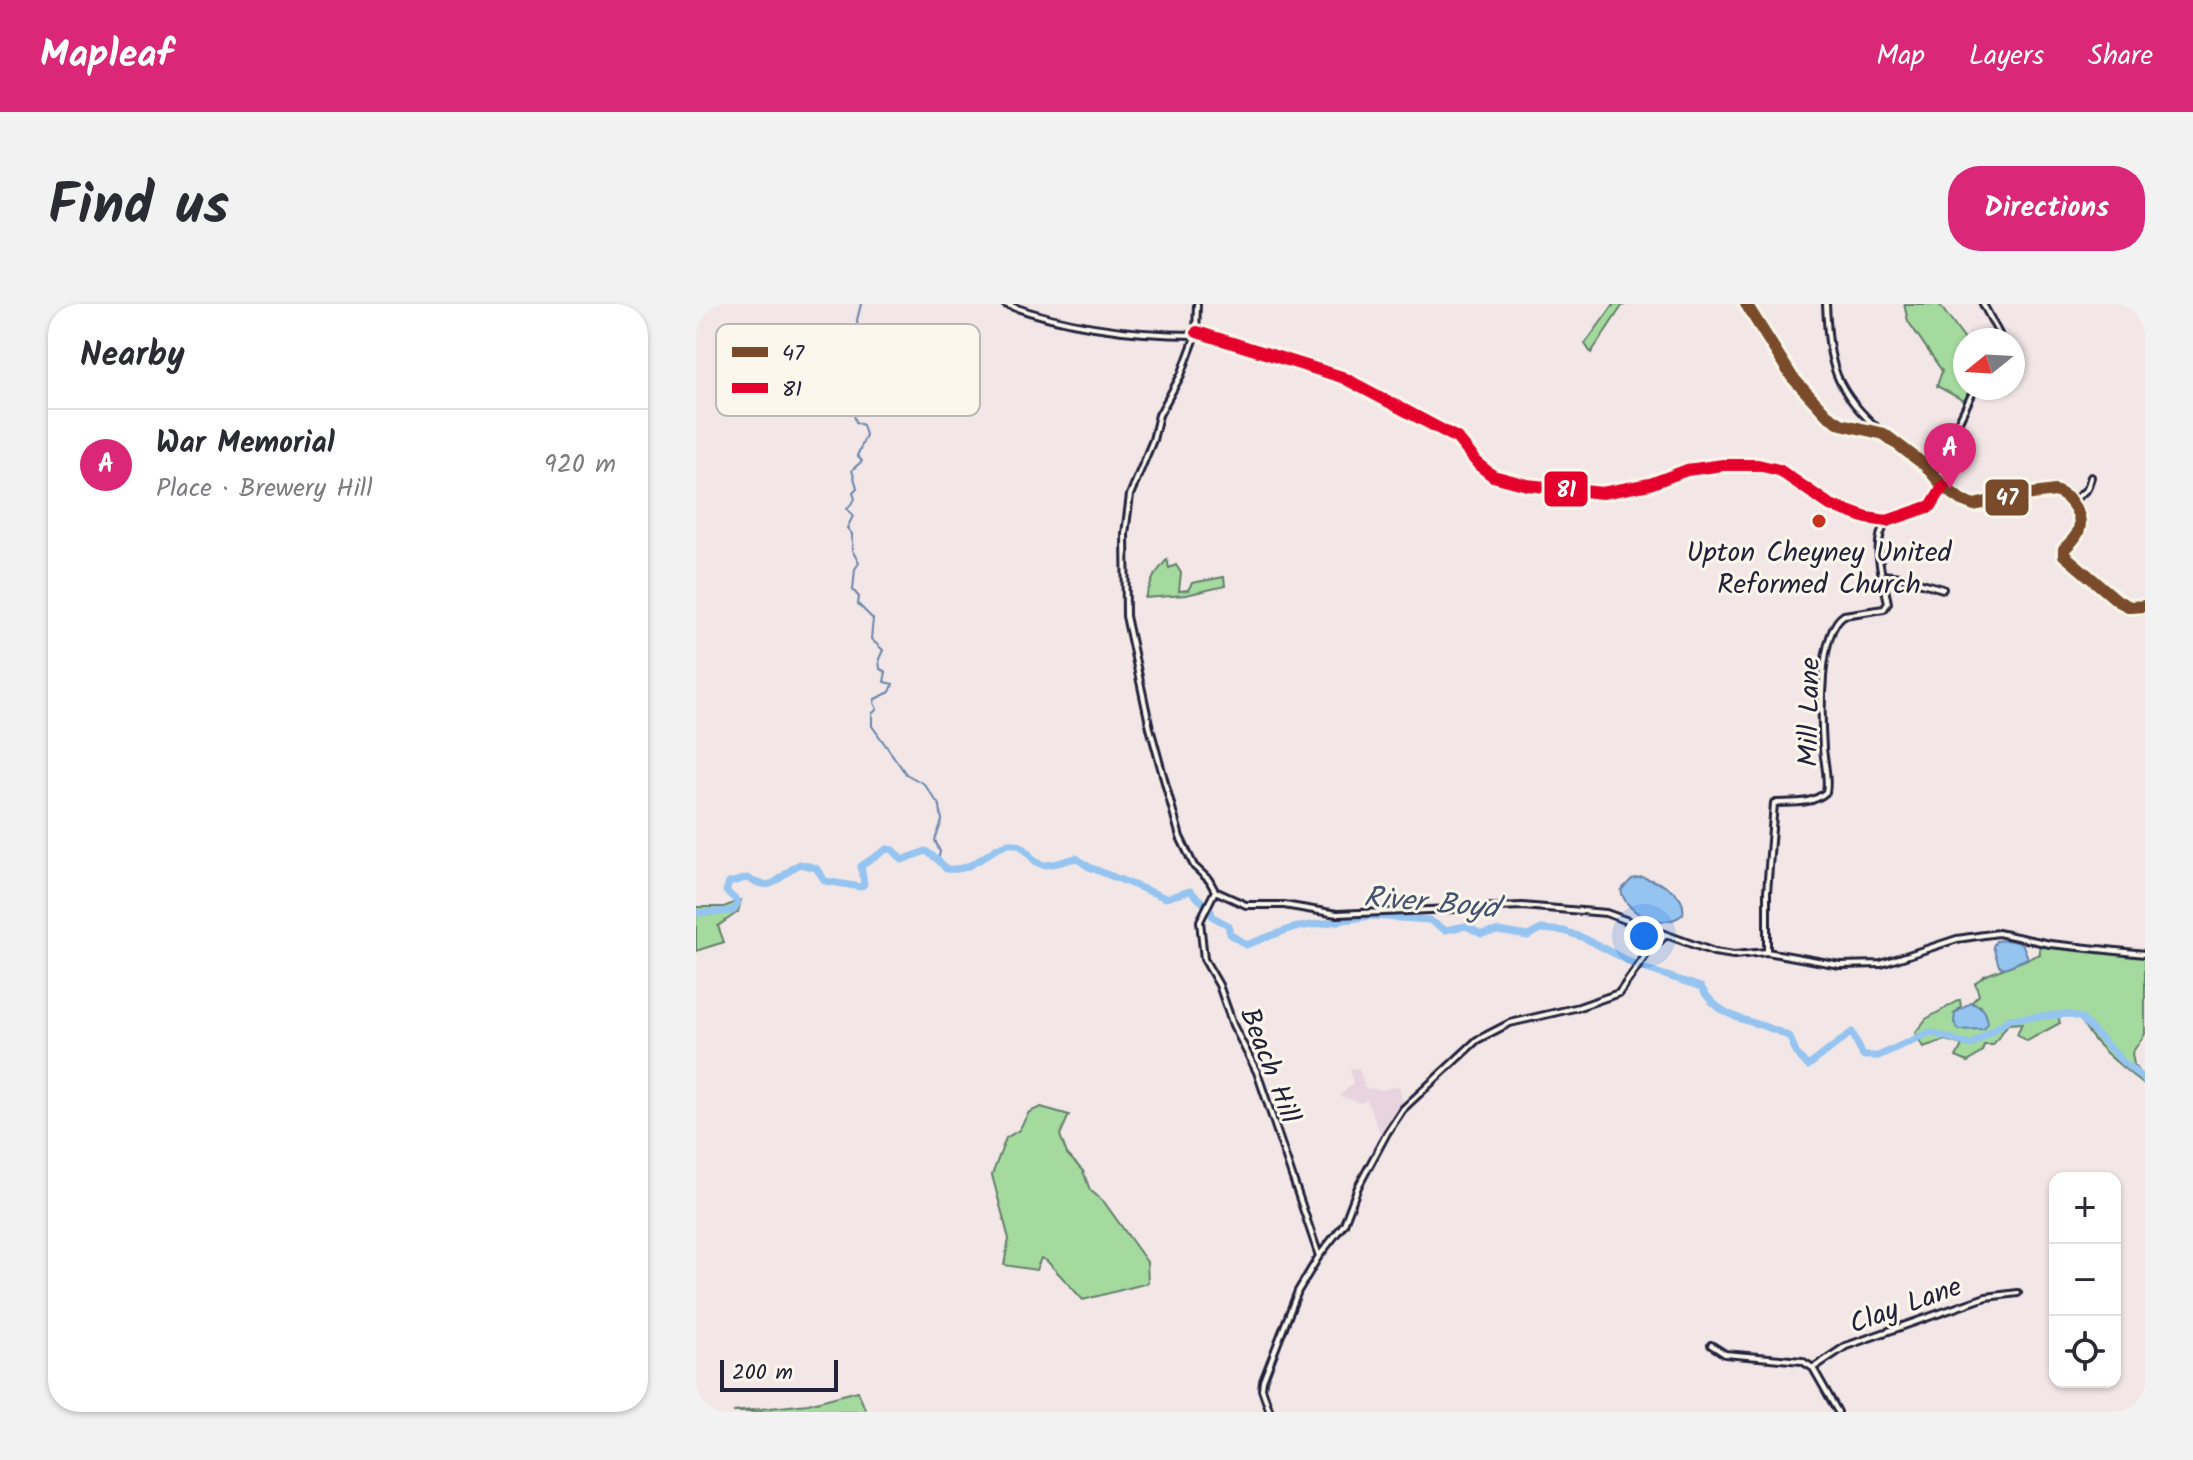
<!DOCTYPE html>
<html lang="en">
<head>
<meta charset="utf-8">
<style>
  body { margin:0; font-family:Kalam,sans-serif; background:#f2f2f3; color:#2b2b33 }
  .controls { position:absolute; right:24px; bottom:24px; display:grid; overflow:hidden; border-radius:16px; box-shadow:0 2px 6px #0004 }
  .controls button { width:72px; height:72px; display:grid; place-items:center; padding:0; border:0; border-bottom:2px solid #e1e1e2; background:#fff; color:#2b2b33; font:40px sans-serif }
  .compass { position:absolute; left:1257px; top:24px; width:72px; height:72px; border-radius:50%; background:#fff; box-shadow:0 2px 6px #0004; rotate:252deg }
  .scale { position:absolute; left:24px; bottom:20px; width:118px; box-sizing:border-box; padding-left:8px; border:4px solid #22223b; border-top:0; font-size:22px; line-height:28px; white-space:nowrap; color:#22223b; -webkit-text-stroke:6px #fbf7ec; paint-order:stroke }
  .you { position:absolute; left:948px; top:632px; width:28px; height:28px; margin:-20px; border:6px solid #fff; border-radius:50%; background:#1a73e8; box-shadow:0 0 0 12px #1a73e833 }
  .badge { display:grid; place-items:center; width:52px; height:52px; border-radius:50%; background:#db2777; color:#fff; font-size:26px; font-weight:700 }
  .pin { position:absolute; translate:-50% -66px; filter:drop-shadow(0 2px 4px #0008) }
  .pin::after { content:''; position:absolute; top:42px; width:28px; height:24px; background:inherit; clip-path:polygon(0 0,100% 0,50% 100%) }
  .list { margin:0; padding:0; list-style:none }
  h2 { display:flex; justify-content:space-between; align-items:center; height:104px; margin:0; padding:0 32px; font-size:34px }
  h2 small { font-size:26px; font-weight:400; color:#7c7c81 }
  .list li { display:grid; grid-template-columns:52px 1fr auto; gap:24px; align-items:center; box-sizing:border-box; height:112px; padding:0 32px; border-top:2px solid #e1e1e2 }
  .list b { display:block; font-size:30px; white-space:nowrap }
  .list p { margin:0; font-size:26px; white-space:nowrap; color:#7c7c81 }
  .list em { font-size:26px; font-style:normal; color:#7c7c81 }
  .icon { flex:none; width:44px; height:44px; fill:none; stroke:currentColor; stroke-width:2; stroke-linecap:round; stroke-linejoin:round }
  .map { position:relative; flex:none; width:1449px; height:1108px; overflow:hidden; border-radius:32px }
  header { display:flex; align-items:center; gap:48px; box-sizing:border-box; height:112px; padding:0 40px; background:#db2777; color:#fff }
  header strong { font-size:38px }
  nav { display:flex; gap:44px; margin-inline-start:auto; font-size:28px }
  .intro { display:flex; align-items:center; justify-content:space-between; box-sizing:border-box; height:192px; padding:0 48px }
  h1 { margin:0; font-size:56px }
  .button { padding:20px 36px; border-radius:32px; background:#db2777; color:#fff; font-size:28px; font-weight:700 }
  main { display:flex; gap:48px; padding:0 48px }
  aside { flex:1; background:#fff; border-radius:32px; box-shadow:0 2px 6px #0004 }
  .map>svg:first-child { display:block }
  .built { fill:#e7d4de }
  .green { fill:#a4da9e; stroke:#637e6c; stroke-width:2 }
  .water { fill:#95c4f0; stroke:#6783a8; stroke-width:2 }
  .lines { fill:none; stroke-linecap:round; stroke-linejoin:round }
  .stream { stroke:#6783a8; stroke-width:2 }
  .river { stroke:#95c4f0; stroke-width:7 }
  .street-casing { stroke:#22223b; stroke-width:10 }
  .street { stroke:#fbf7ec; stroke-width:4 }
  .bus-1-casing { stroke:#fbf7ec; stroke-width:18 }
  .bus-2-casing { stroke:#fbf7ec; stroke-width:18 }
  .bus-1 { stroke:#7a4b2a; stroke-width:12 }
  .bus-2 { stroke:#e4002b; stroke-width:12 }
  .poi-dot { fill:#c8321e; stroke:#fbf7ec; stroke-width:3 }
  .labels { text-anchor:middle; stroke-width:6; stroke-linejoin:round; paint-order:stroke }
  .poi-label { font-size:28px; fill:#22223b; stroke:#fbf7ec }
  .street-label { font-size:28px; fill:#22223b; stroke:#fbf7ec }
  .water-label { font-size:30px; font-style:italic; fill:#445371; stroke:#fbf7ec }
  .key { fill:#fbf7ec; stroke:#bab7b7; stroke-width:2 }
  .key-label { font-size:22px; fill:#22223b }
  .line-badge { stroke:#fbf7ec; stroke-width:3 }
  .badge-label { font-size:22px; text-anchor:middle; font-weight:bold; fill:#fff }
</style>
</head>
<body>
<header>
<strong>Mapleaf</strong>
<nav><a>Map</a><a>Layers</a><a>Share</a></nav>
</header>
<div class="intro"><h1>Find us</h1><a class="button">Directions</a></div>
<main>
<aside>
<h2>Nearby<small></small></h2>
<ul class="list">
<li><span class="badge">A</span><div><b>War Memorial</b><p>Place · Brewery Hill</p></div><em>920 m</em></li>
</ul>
</aside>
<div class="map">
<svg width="1449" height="1108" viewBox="0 0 1449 1108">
  <rect width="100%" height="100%" fill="#f2e7e6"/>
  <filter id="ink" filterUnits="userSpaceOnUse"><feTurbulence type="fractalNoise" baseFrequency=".0125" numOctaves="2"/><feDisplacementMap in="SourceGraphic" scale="16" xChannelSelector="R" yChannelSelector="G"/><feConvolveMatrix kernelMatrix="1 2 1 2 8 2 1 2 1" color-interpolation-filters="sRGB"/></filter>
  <g filter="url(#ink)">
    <path class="built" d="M663,764L669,784L686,786L703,782L708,802L686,834L671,796L665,799L643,792L657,780L654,765Z"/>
    <path class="green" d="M918,0H930L926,2L895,49L889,40Z
      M1208,0H1243L1269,36V84H1277L1270,98L1241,82L1246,67L1212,17Z
      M471,255L473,264L480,261L485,269L483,287L492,286L496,279L528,273L529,282L490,291L449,294L458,272Z
      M45,596L42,608L22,622L28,638L0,647V603H28Z
      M1343,640L1449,653V730L1436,749L1438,761L1448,776L1446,779C1424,761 1396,741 1385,715L1372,710L1362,712L1364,719L1331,737L1321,730L1326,719L1312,720L1297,741H1288L1286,748L1272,758L1260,753L1266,741L1249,736L1227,743L1219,729L1230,715L1264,696L1265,703L1259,709L1284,702L1275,699L1283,691L1279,679L1288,672L1344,650Z
      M345,803L373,811L364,831L371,850L387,867L394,886L408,898L451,958L452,979L387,996L351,957L345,954L340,966L308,961L313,935L296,871L310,834L323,826L333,808Z
      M162,1087L170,1108H37L112,1100Z"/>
    <path class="water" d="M946,573C963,578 991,588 987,610C968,627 930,611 925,586L936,575Z
      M1310,636L1326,639L1332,654L1309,664L1303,662L1297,642L1300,637Z
      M1275,699C1287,703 1290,706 1292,719L1288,725L1263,726L1258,718L1259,709Z"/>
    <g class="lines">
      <path class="stream" d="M165,0L161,16L164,44L162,55L165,60L164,64L171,70L160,86H157L156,104L160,118L167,121L170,131L161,152L166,157L156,166L161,184L157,188L159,195L151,205L157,212L151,224L156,230V246L163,259L159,265L157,286L163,293L162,300L177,315L175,335L187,346L183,355L184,365L190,368L188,378L197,380L194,388L179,395L178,399L181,405L176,410V422L210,470L228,480L244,502L246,517L239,536L244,548L242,556"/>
      <path class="river" d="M0,609L37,607L42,598L30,587L33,579L51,574C80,591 82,571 104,560L120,564L129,577L165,583L168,580L165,562L191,545L197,546L206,556L230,547L242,556L250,565C282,569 297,537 319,540C333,542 334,560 349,561C358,561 370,556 380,554L393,563L470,594L494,587L514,605L517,613L532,621L534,630L550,641L596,624L674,612L733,616L749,626L770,622L785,630L802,627L832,632L845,625L868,627L888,634L944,663L1005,683C1026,720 1060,714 1094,733L1100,749L1112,762L1156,728L1167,752H1182L1234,728L1275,741L1314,715L1372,710L1385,714L1428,759L1449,776"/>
      <g class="street-casing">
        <path id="street" d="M309,0C371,23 435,31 500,31
          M501,0L500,31L485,71L463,111L457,136L434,191L429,230L430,312L454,424L484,533L498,562L513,576L519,587
          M1050,0L1096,73L1131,111L1145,120L1188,130L1230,162L1247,182L1265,196L1278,201L1307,194L1359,187C1375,192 1390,214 1381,230C1378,236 1372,241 1368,245V251L1422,297L1434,303L1449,302
          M1130,0C1133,61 1138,87 1186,128
          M1287,0L1303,30L1304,36
          M501,28L646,73L761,134L783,161L797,172L831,181L906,189L954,180L991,166L1027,161H1062L1083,166L1134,201L1171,214L1191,217L1235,202L1247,182
          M1230,162L1262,119L1279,84
          M1376,198L1391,185L1395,173
          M1187,271L1205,273L1247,285
          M519,587L550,601H588L641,610L826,602L910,609L1018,648L1038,651L1071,648L1144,661L1185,660L1261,635L1302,629L1354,640L1449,650
          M519,587L504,617L508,655L523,681L537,721L561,768L623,952
          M1071,648V588L1078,499C1096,498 1116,501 1130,488C1133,474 1128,458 1127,444C1125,415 1122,327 1148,311L1188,305L1192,299C1187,272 1174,241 1191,217
          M1015,1041L1029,1050L1106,1057L1117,1064
          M1117,1064L1150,1042L1290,993L1322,989
          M1117,1064L1142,1108
          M574,1108L566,1085L567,1077L602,987L623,952L648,920L662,883L691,829L707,805L781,736L814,719L883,703L923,689L952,648L970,631"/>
      </g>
      <use href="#street" class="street"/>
      <g class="bus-1-casing">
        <path id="bus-1" d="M1050,0L1096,73L1131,111L1145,120L1188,130L1230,162L1247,182L1265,196L1278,201L1307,194L1359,187C1375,192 1390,214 1381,230C1378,236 1372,241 1368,245V251L1422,297L1434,303L1449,302"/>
      </g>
      <g class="bus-2-casing">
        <path id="bus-2" d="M501,28L646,73L761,134L783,161L797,172L831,181L906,189L954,180L991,166L1027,161H1062L1083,166L1134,201L1171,214L1191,217L1235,202L1247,182"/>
      </g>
      <use href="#bus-1" class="bus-1"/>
      <use href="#bus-2" class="bus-2"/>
    </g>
  </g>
  <circle class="poi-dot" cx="1123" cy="217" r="8"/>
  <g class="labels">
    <g class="poi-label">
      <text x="1123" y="257">Upton Cheyney United<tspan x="1123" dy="32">Reformed Church</tspan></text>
    </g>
    <g class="street-label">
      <text transform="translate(1112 408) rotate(-89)" y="10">Mill Lane</text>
      <text transform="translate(575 761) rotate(69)" y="10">Beach Hill</text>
      <text transform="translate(1209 1000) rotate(-20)" y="10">Clay Lane</text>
    </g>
    <g class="water-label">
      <text transform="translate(735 598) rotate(5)" y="10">River Boyd</text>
    </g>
  </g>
  <rect x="20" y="20" width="264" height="92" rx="12" class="key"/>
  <rect x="36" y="43" width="36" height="10" fill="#7a4b2a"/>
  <rect x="36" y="79" width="36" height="10" fill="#e4002b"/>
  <g class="key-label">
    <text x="86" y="56">47</text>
    <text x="86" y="92">81</text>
  </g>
  <g class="line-badge">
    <rect x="847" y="166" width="46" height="38" rx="8" fill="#e4002b"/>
    <rect x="1288" y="174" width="46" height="39" rx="8" fill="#7a4b2a"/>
  </g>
  <g class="badge-label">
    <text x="870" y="193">81</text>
    <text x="1311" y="201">47</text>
  </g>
</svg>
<div class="controls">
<button>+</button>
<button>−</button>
<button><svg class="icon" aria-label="locate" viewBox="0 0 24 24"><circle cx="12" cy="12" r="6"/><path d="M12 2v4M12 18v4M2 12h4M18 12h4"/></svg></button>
</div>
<svg class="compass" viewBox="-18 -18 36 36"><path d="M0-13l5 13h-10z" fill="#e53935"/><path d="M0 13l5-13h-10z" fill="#7c7c81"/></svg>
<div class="scale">200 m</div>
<div class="you"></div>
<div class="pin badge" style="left:1254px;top:185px">A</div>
</div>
</main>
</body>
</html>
